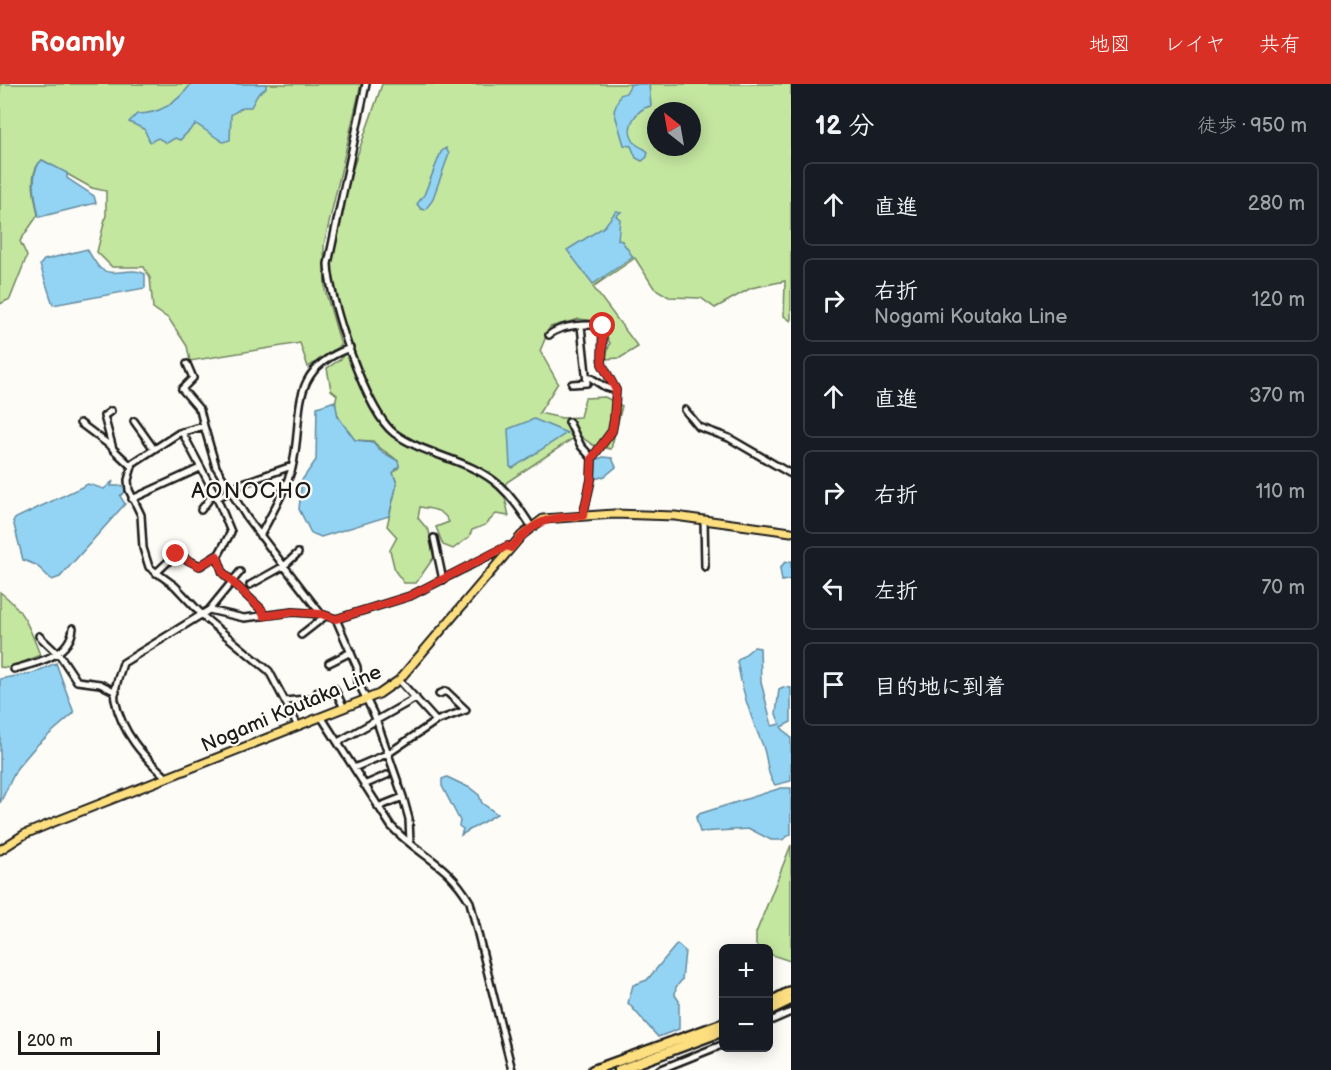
<!DOCTYPE html>
<html lang="ja">
<head>
<meta charset="utf-8">
<style>
  body { margin:0; font-family:"Balsamiq Sans","Klee One",sans-serif; background:#20242c; color:#f1f3f6 }
  .controls { position:absolute; right:18px; bottom:18px; display:grid; overflow:hidden; border-radius:9px; box-shadow:0 3px 15px #0003 }
  .controls button { width:54px; height:54px; display:grid; place-items:center; padding:0; border:0; border-bottom:2px solid #363941; background:#171b24; color:#f1f3f6; font:30px sans-serif }
  .compass { position:absolute; left:647px; top:18px; width:54px; height:54px; border-radius:50%; background:#171b24; box-shadow:0 3px 15px #0003; rotate:329deg }
  .scale { position:absolute; left:18px; bottom:15px; width:142px; box-sizing:border-box; padding-left:6px; border:3px solid #1c1c1c; border-top:0; font-size:16px; line-height:21px; white-space:nowrap; color:#1c1c1c; -webkit-text-stroke:4px #fdfcf7; paint-order:stroke }
  .stop { position:absolute; width:18px; height:18px; margin:-14px; border:4px solid #d93025; border-radius:50%; background:#fff }
  .stop.end { background:#d93025; border-color:#fff; box-shadow:0 2px 6px #0008 }
  .list { margin:0; padding:0; list-style:none }
  h2 { display:flex; justify-content:space-between; align-items:center; height:78px; margin:0; padding:0 24px; font-size:26px }
  h2 small { font-size:20px; font-weight:400; color:#9ea1a6 }
  .list li { display:grid; grid-template-columns:39px 1fr auto; gap:18px; align-items:center; box-sizing:border-box; height:84px; margin:0 12px 12px; padding:0 12px; border:2px solid #363941; border-radius:9px }
  .list b { display:block; font-size:22px; white-space:nowrap }
  .list p { margin:0; font-size:20px; white-space:nowrap; color:#9ea1a6 }
  .list em { font-size:20px; font-style:normal; color:#9ea1a6 }
  .icon { flex:none; width:33px; height:33px; fill:none; stroke:currentColor; stroke-width:2; stroke-linecap:round; stroke-linejoin:round }
  .map { position:relative; flex:none; width:791px; height:986px; overflow:hidden }
  header { display:flex; align-items:center; gap:36px; box-sizing:border-box; height:84px; padding:0 30px; background:#d93025; color:#fff }
  header strong { font-size:28px }
  nav { display:flex; gap:33px; margin-inline-start:auto; font-size:21px }
  main { display:flex }
  aside { flex:1; background:#171b24 }
  .map>svg:first-child { display:block }
  .green { fill:#c4e7a0; stroke:#70825e; stroke-width:1.5; fill-rule:evenodd }
  .water { fill:#93d4f4; stroke:#638a9e; stroke-width:1.5 }
  .lines { fill:none; stroke-linecap:round; stroke-linejoin:round }
  .minor-casing { stroke:#1c1c1c; stroke-width:10 }
  .major-casing { stroke:#1c1c1c; stroke-width:11 }
  .highway-casing { stroke:#1c1c1c; stroke-width:13 }
  .minor { stroke:#fdfcf7; stroke-width:5 }
  .major { stroke:#fddf80; stroke-width:7 }
  .highway { stroke:#fddf80; stroke-width:8 }
  .route { stroke:#d93025; stroke-width:8 }
  .labels { text-anchor:middle; stroke-width:4.5; stroke-linejoin:round; paint-order:stroke }
  .street-label { font-size:20px; fill:#1c1c1c; stroke:#fdfcf7 }
  .quarter-label { font-size:22px; letter-spacing:1.5px; fill:#1c1c1c; stroke:#fdfcf7 }
</style>
</head>
<body>
<header>
<strong>Roamly</strong>
<nav><a>地図</a><a>レイヤ</a><a>共有</a></nav>
</header>
<main>
<div class="map">
<svg width="791" height="986" viewBox="0 0 791 986">
  <rect width="100%" height="100%" fill="#fdfcf7"/>
  <filter id="ink" filterUnits="userSpaceOnUse"><feTurbulence type="fractalNoise" baseFrequency=".0167" numOctaves="2"/><feDisplacementMap in="SourceGraphic" scale="12" xChannelSelector="R" yChannelSelector="G"/><feConvolveMatrix kernelMatrix="1 2 1 2 8 2 1 2 1" color-interpolation-filters="sRGB"/></filter>
  <g filter="url(#ink)">
    <path class="green" d="M0,0H361L324,161L325,206L341,261L308,283L300,259L190,277L187,262L169,235L153,224L150,194L144,183H112L97,168L106,131V107L92,104L42,76C27,87 35,115 38,131L20,157L27,172L10,215L0,220Z
      M382,0H791V237L784,232L785,197L751,204L715,224L701,214L669,213L654,204L635,174L593,203L638,263L620,274L605,275L610,259L597,237L579,235L550,243L540,267L558,299L539,329L562,334L580,333L585,314L605,313L622,322L611,365L593,361L578,351L507,398L503,405L509,432L496,430L485,441L472,446L469,453L453,465L443,461L436,443L449,438C443,425 432,425 420,423L418,434L429,447L434,473L416,499H404L395,487L390,466L397,453L387,442L397,399L393,389L399,383L398,377C388,368 382,368 373,357L355,356C344,343 331,328 337,311L331,306L327,284L341,275L351,258C344,236 331,210 331,187C331,132 365,53 382,0ZM656,27H692V63H656Z
      M0,508C24,526 30,544 40,571L9,584L0,583Z
      M791,761V876L790,877L769,870L768,864H760L756,861V849Z"/>
    <path class="water" d="M191,0H266V4L258,10L251,23H243L231,31L230,56L223,58L196,40L180,56L175,54L167,59L158,54L150,58L144,45L129,38L137,30C160,30 177,19 191,0Z
      M631,0H649L651,22C634,25 623,47 636,60C640,64 644,63 648,68L647,73L642,77L636,74L631,62L624,61L614,27L620,11L626,9Z
      M446,64L449,70L432,117L425,126L421,125L417,120L424,111L441,68Z
      M42,76L67,89V94L94,112L96,119L39,133C36,117 28,88 42,76Z
      M616,127L621,128L616,132L620,135L618,156L622,157L633,173L593,200L567,166L604,143Z
      M87,165C91,171 96,181 101,185C114,194 131,182 145,190V204L53,221L40,181L44,176Z
      M335,317L338,333L355,356L373,358L382,368L398,377L399,382L393,389L397,400L389,432L321,453L311,449L299,425L302,396L316,376L317,323Z
      M534,335L567,349L513,384L510,383L508,345Z
      M603,373L612,374L616,383L605,392L595,395L596,376Z
      M113,397L111,402H124L126,407L120,412L125,420L60,493L52,496L36,481L23,476L13,437L16,434L88,400L104,405Z
      M791,477V495L782,497L780,485L784,479Z
      M754,563L760,564L761,598L772,642L780,640L776,630L779,605L783,603L791,604V638L781,643L791,654V697L775,701C766,691 768,671 761,657C749,630 742,607 737,577Z
      M56,579L74,629L36,662L17,684L0,719V595L33,589Z
      M447,693L470,704L479,711L482,719L497,730L461,751L463,745L459,742L460,737L442,702V695Z
      M781,704H791V750L782,756H771L750,745L700,748L696,734L699,730Z
      M677,860L685,867L682,896L676,903L675,911L679,917V945L658,953L628,919L633,901L647,896Z"/>
    <g class="lines">
      <g class="minor-casing">
        <path id="minor" d="M366,0L328,180C329,215 366,328 394,349C425,372 471,375 500,402C513,414 522,428 531,442
          M549,251C562,240 587,240 603,242L602,280L616,306L614,336L612,347L592,374L591,396L583,432
          M187,280L193,294L182,305L200,326L204,342
          M591,294L605,303L616,306
          M572,300L587,299L581,242
          M685,326L699,343L729,354L791,390
          M111,327L104,332L113,365L132,383
          M134,337L154,365
          M569,338L581,362L592,374
          M80,339L112,363
          M217,414L246,398L292,382
          M132,415L200,384
          M201,426L214,409
          M704,436L705,483
          M260,452C271,431 285,408 292,384C305,331 285,287 350,264
          M434,454L443,496
          M217,472L223,489L261,525L264,532
          M156,489L176,470L200,482L219,470L231,448L217,414L182,348
          M250,501L284,482L298,469
          M209,526L240,488
          M336,535L410,512L508,462L511,463
          M301,551L324,533
          M39,552L61,573L77,597L100,600L116,608
          M329,579L351,568
          M14,585C37,579 70,572 73,544
          M399,596L436,637
          M334,604L344,624
          M439,610L446,607L466,626
          M285,617L316,614L318,607
          M322,634L391,742C420,773 446,777 470,818L512,986
          M298,642L269,587L206,535L175,502L149,483L143,464L141,431L129,406L128,396L133,379L179,349L204,342L216,383L247,434L321,530L336,535L357,583L358,598L376,635L403,713L409,735L410,758
          M338,658L416,614
          M354,684L389,669L436,637L466,626
          M167,694C143,672 122,649 115,616C113,605 120,590 123,579L209,526L244,534L293,528L321,530
          M364,701L387,691
          M378,723L403,713
          M768,938L791,928
          M659,986L724,960"/>
      </g>
      <g class="major-casing">
        <path id="major" d="M0,766L25,750L54,738L379,610L399,596L522,451L543,435L614,430L675,432L791,448"/>
      </g>
      <g class="highway-casing">
        <path id="highway" d="M768,919L791,907
          M768,927L791,916
          M593,986L724,939
          M619,986L724,947"/>
      </g>
      <use href="#minor" class="minor"/>
      <use href="#major" class="major"/>
      <use href="#highway" class="highway"/>
    </g>
  </g>
  <g class="lines" filter="url(#ink)">
    <path class="route" d="M176,470L199,482L217,472L223,489L262,526L264,532L293,528L321,530L336,535L410,512L507,462L511,464C535,435 547,434 583,432L591,396L592,374L612,347L614,336L616,306L602,280L603,242"/>
  </g>
  <g class="labels">
    <g class="street-label">
      <text transform="translate(291 624) rotate(-23)" y="7">Nogami Koutaka Line</text>
    </g>
    <g class="quarter-label">
      <text x="252" y="414">AONOCHO</text>
    </g>
  </g>
</svg>
<div class="controls">
<button>+</button>
<button>−</button>
</div>
<svg class="compass" viewBox="-18 -18 36 36"><path d="M0-13l5 13h-10z" fill="#e53935"/><path d="M0 13l5-13h-10z" fill="#9ea1a6"/></svg>
<div class="scale">200 m</div>
<div class="stop" style="left:603px;top:242px"></div>
<div class="stop end" style="left:176px;top:470px"></div>
</div>
<aside>
<h2>12 分<small>徒歩 · 950 m</small></h2>
<ul class="list">
<li><svg class="icon" aria-label="ahead" viewBox="0 0 24 24"><path d="M12 20V5M6 11l6-6 6 6"/></svg><div><b>直進</b></div><em>280 m</em></li>
<li><svg class="icon" aria-label="right" viewBox="0 0 24 24"><path d="M7 20v-9h11M14 6l5 5-5 5"/></svg><div><b>右折</b><p>Nogami Koutaka Line</p></div><em>120 m</em></li>
<li><svg class="icon" aria-label="ahead" viewBox="0 0 24 24"><path d="M12 20V5M6 11l6-6 6 6"/></svg><div><b>直進</b></div><em>370 m</em></li>
<li><svg class="icon" aria-label="right" viewBox="0 0 24 24"><path d="M7 20v-9h11M14 6l5 5-5 5"/></svg><div><b>右折</b></div><em>110 m</em></li>
<li><svg class="icon" aria-label="left" viewBox="0 0 24 24"><path d="M17 20v-9H6M10 6l-5 5 5 5"/></svg><div><b>左折</b></div><em>70 m</em></li>
<li><svg class="icon" aria-label="arrive" viewBox="0 0 24 24"><path d="M6 21V4h12l-3 4 3 4H6"/></svg><div><b>目的地に到着</b></div></li>
</ul>
</aside>
</main>
</body>
</html>
